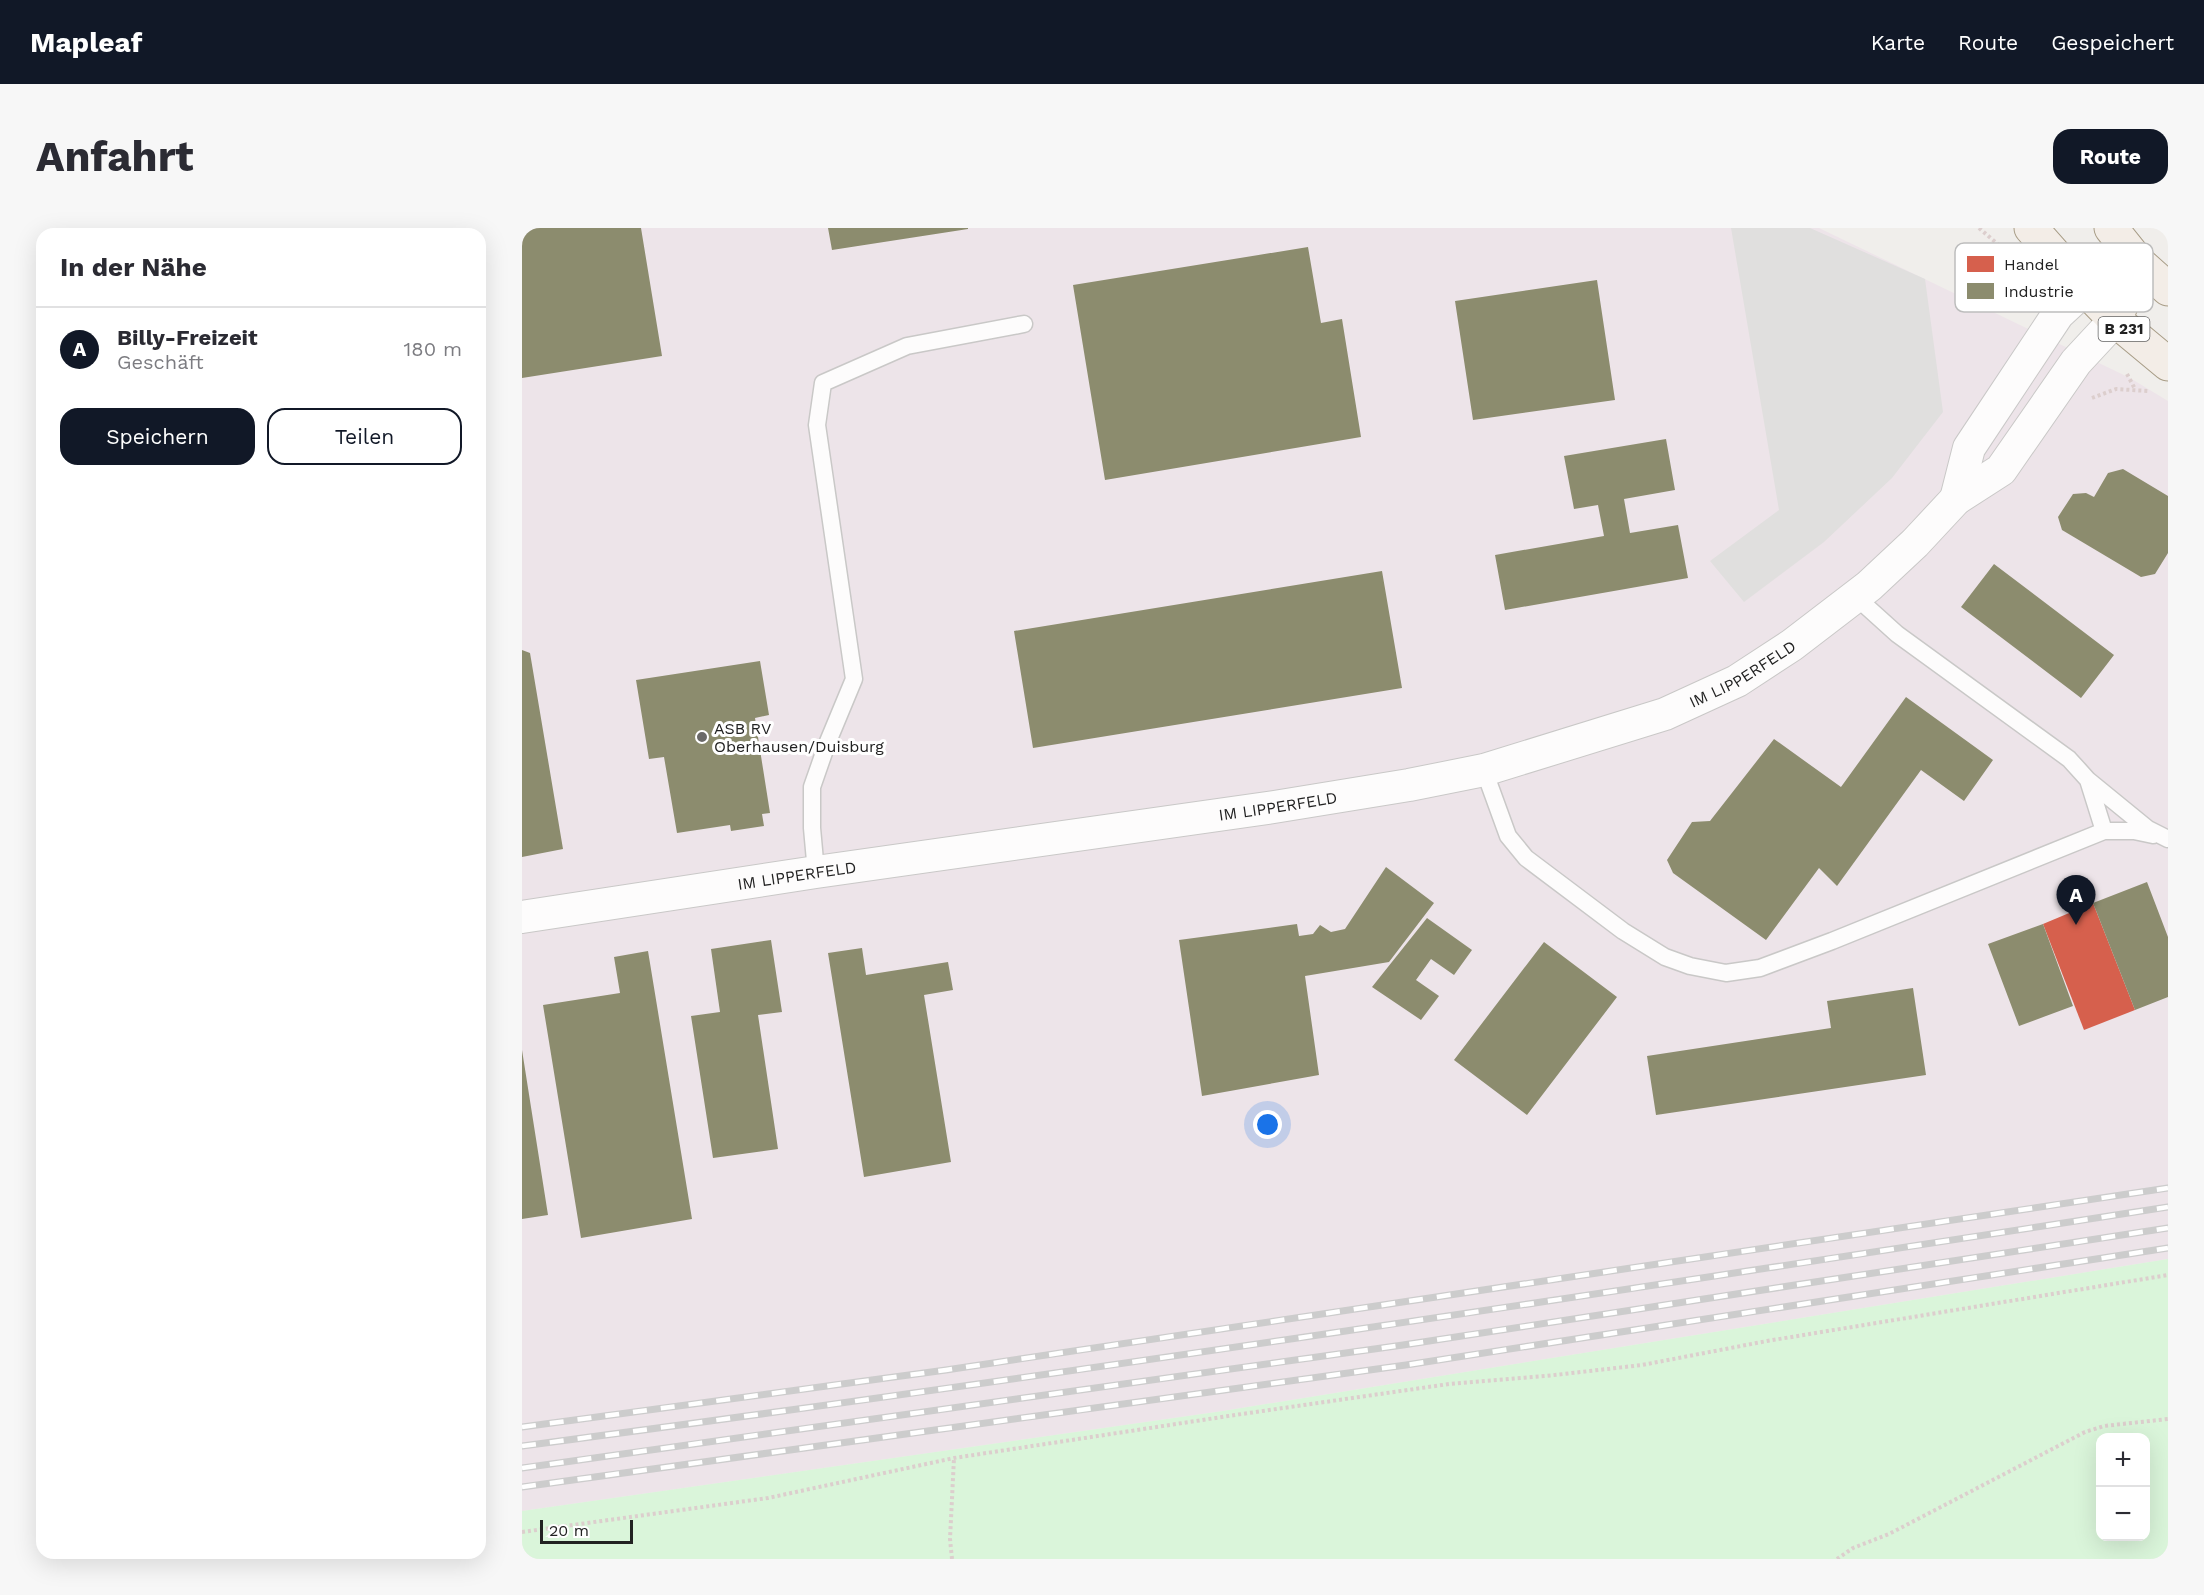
<!DOCTYPE html>
<html lang="de">
<head>
<meta charset="utf-8">
<style>
  body { margin:0; font-family:"Work Sans",sans-serif; background:#f7f7f7; color:#2b2b33 }
  .controls { position:absolute; right:18px; bottom:18px; display:grid; overflow:hidden; border-radius:12px; box-shadow:0 6px 24px #0002 }
  .controls button { width:54px; height:54px; display:grid; place-items:center; padding:0; border:0; border-bottom:2px solid #e1e1e2; background:#fff; color:#2b2b33; font:30px sans-serif }
  .scale { position:absolute; left:18px; bottom:15px; width:93px; box-sizing:border-box; padding-left:6px; border:3px solid #222; border-top:0; font-size:16px; line-height:21px; white-space:nowrap; color:#222; -webkit-text-stroke:4px #fff; paint-order:stroke }
  .you { position:absolute; left:746px; top:897px; width:21px; height:21px; margin:-15px; border:4px solid #fff; border-radius:50%; background:#1a73e8; box-shadow:0 0 0 9px #1a73e833 }
  .badge { display:grid; place-items:center; width:39px; height:39px; border-radius:50%; background:#111827; color:#fff; font-size:20px; font-weight:700 }
  .pin { position:absolute; translate:-50% -50px; filter:drop-shadow(0 2px 3px #0008) }
  .pin::after { content:''; position:absolute; top:32px; width:21px; height:18px; background:inherit; clip-path:polygon(0 0,100% 0,50% 100%) }
  .list { margin:0; padding:0; list-style:none }
  h2 { display:flex; justify-content:space-between; align-items:center; height:78px; margin:0; padding:0 24px; font-size:26px }
  h2 small { font-size:20px; font-weight:400; color:#7c7c81 }
  .list li { display:grid; grid-template-columns:39px 1fr auto; gap:18px; align-items:center; box-sizing:border-box; height:84px; padding:0 24px; border-top:2px solid #e1e1e2 }
  .list b { display:block; font-size:22px; white-space:nowrap }
  .list p { margin:0; font-size:20px; white-space:nowrap; color:#7c7c81 }
  .list em { font-size:20px; font-style:normal; color:#7c7c81 }
  .actions { display:flex; gap:12px; padding:18px 24px }
  .actions a { flex:1; padding:14px 0; border:2px solid #111827; border-radius:18px; text-align:center; font-size:21px; color:#111827 }
  .actions .main { background:#111827; color:#fff }
  .map { position:relative; flex:none; width:1646px; height:1331px; overflow:hidden; border-radius:18px }
  header { display:flex; align-items:center; gap:36px; box-sizing:border-box; height:84px; padding:0 30px; background:#111827; color:#fff }
  header strong { font-size:28px }
  nav { display:flex; gap:33px; margin-inline-start:auto; font-size:21px }
  .intro { display:flex; align-items:center; justify-content:space-between; box-sizing:border-box; height:144px; padding:0 36px }
  h1 { margin:0; font-size:42px }
  .button { padding:15px 27px; border-radius:18px; background:#111827; color:#fff; font-size:21px; font-weight:700 }
  main { display:flex; gap:36px; padding:0 36px }
  aside { flex:1; background:#fff; border-radius:18px; box-shadow:0 6px 24px #0002 }
  .map>svg:first-child { display:block }
  .industrial { fill:#ede4e9 }
  .park { fill:#daf5da; fill-rule:evenodd }
  .parking { fill:#e0dfde }
  .shops { fill:#d6604d }
  .industry { fill:#8c8c6e }
  .lines { fill:none; stroke-linecap:round; stroke-linejoin:round }
  .lane-casing { stroke:#c9c8c7; stroke-width:19 }
  .street-casing { stroke:#c9c8c7; stroke-width:34 }
  .primary-casing { stroke:#a79c86; stroke-width:35 }
  .path { stroke:#dccecd; stroke-width:4; stroke-dasharray:3 3; stroke-linecap:butt }
  .lane { stroke:#fdfcfc; stroke-width:16 }
  .street { stroke:#fdfcfc; stroke-width:32 }
  .primary { stroke:#f3ede7; stroke-width:33 }
  .rail-casing { stroke:#ccc; stroke-width:7 }
  .rail { stroke:#fff; stroke-width:4.5; stroke-dasharray:14; stroke-linecap:butt }
  .poi-dot { fill:#6a6968; stroke:#fff; stroke-width:2 }
  .labels { text-anchor:middle; stroke-width:6; stroke-linejoin:round; paint-order:stroke }
  .shield { fill:#fff; stroke:#646464; stroke-width:1.5 }
  .shield-label { font-size:15px; font-weight:bold; fill:#222 }
  .street-label { font-size:16px; fill:#222; stroke:#fff }
  .poi-label { font-size:16px; fill:#222; stroke:#fff; text-anchor:start }
  .key { fill:#fff; stroke:#bdbdbd; stroke-width:1.5 }
  .key-label { font-size:16px; fill:#222 }
</style>
</head>
<body>
<header>
<strong>Mapleaf</strong>
<nav><a>Karte</a><a>Route</a><a>Gespeichert</a></nav>
</header>
<div class="intro"><h1>Anfahrt</h1><a class="button">Route</a></div>
<main>
<aside>
<h2>In der Nähe<small></small></h2>
<ul class="list">
<li><span class="badge">A</span><div><b>Billy-Freizeit</b><p>Geschäft</p></div><em>180 m</em></li>
</ul>
<div class="actions"><a class="main">Speichern</a><a>Teilen</a></div>
</aside>
<div class="map">
<svg width="1646" height="1331" viewBox="0 0 1646 1331">
  <rect width="100%" height="100%" fill="#f0eeeb"/>
  <path class="industrial" d="M0,0H1297L1608,150L1646,173V1031L701,1183L0,1283Z"/>
  <path class="park" d="M1646,1031V1331H0V1283L701,1183ZM1578,1210H1624V1308H1578Z"/>
  <path class="parking" d="M1209,0H1288L1403,51L1421,184L1370,250L1302,314L1222,374L1188,333L1257,282Z"/>
  <path class="shops" d="M1571,675L1613,782L1562,802L1521,696Z"/>
  <path class="industry" d="M0,0H119L140,128L0,150Z
    M306,0H446V1L310,22Z
    M786,19L799,95L820,91L839,209L583,252L551,57Z
    M1075,52L1093,172L951,192L933,73Z
    M1144,211L1153,262L1102,271L1108,305L1156,297L1166,350L983,382L973,327L1082,308L1076,277L1052,281L1042,228Z
    M1601,241L1646,268V325L1633,346L1619,349L1540,302L1536,289L1551,266L1564,265L1572,269L1586,245Z
    M1472,336L1592,427L1559,470L1439,379Z
    M860,343L880,460L511,520L492,403Z
    M0,422L8,425L41,621L0,629Z
    M238,433L247,487L233,490L248,585L240,586L242,598L209,603L208,597L155,605L142,529L127,531L114,452Z
    M1384,469L1471,532L1442,573L1399,542L1315,658L1297,640L1244,712L1151,645L1145,632L1170,594L1188,593L1252,511L1319,559Z
    M864,639L912,675L867,734L783,748L797,847L680,868L657,712L775,696L777,708L791,706L798,697L809,704L823,701Z
    M1625,654L1646,709V769L1613,782L1571,675Z
    M905,690L950,722L932,747L909,731L894,752L917,768L899,792L850,759Z
    M1521,696L1551,778L1497,798L1466,716Z
    M249,712L260,784L236,787L256,921L191,930L169,788L198,784L189,721Z
    M1022,714L1095,769L1005,887L932,832Z
    M340,720L344,747L426,734L431,762L402,767L429,934L342,949L306,725Z
    M126,723L170,991L59,1010L21,777L98,765L92,729Z
    M1391,760L1404,847L1134,887L1125,828L1309,800L1305,773Z
    M0,822L26,987L0,991Z"/>
  <g class="lines">
    <g class="lane-casing">
      <path id="lane" d="M962,542L986,608L1004,630L1101,703L1143,729L1168,738L1204,745L1238,740L1310,713L1582,603L1566,552L1547,531L1375,406L1334,369
        M1566,552L1626,601L1646,611
        M1582,603H1612L1631,607
        M294,644L290,600V559L305,516L332,451L295,197L301,155L385,118L502,96"/>
    </g>
    <g class="street-casing">
      <g id="street">
        <path d="M1434,271L1447,220L1536,86L1563,61"/>
        <path id="s1" d="M0,689L294,644L752,579L887,557L962,542L1143,486L1215,453L1270,417L1347,358L1393,315L1434,271L1479,242L1554,134L1593,92"/>
      </g>
    </g>
    <g class="primary-casing">
      <path id="primary" d="M1509,0L1563,61L1593,92L1646,136
        M1589,0L1617,35L1646,61
        M1593,92L1617,35"/>
    </g>
    <path class="path" d="M1457,0L1486,25
      M1490,31L1498,42L1504,78
      M1605,146L1613,161
      M1570,170L1594,161L1626,163
      M0,1304L246,1270L432,1230L713,1187L927,1156L1024,1148L1120,1137L1245,1113L1646,1047
      M430,1331L428,1311L432,1230
      M1315,1331L1331,1320L1367,1306L1563,1204L1582,1198L1646,1191"/>
    <use href="#lane" class="lane"/>
    <use href="#street" class="street"/>
    <use href="#primary" class="primary"/>
    <g class="rail-casing">
      <path id="rail" d="M0,1199L424,1142L1646,960
        M0,1218C550,1146 1098,1063 1646,979
        M0,1240L881,1117L1646,1000
        M0,1259L884,1137L1646,1020"/>
    </g>
    <use href="#rail" class="rail"/>
  </g>
  <circle class="poi-dot" cx="180" cy="509" r="6"/>
  <g class="labels">
    <rect class="shield" x="1576.5" y="89" width="51" height="24" rx="4.5"/>
    <g class="shield-label">
      <text x="1602" y="106">B 231</text>
    </g>
    <g class="street-label">
      <text dy="6" stroke="none"><textPath href="#s1" startOffset="1250">IM LIPPERFELD</textPath></text>
      <text dy="6" stroke="none"><textPath href="#s1" startOffset="764">IM LIPPERFELD</textPath></text>
      <text dy="6" stroke="none"><textPath href="#s1" startOffset="278">IM LIPPERFELD</textPath></text>
    </g>
    <g class="poi-label">
      <text x="192" y="506">ASB RV<tspan x="192" dy="18">Oberhausen/Duisburg</tspan></text>
    </g>
  </g>
  <rect x="1433" y="15" width="198" height="69" rx="9" class="key"/>
  <rect x="1445" y="28" width="27" height="16" fill="#d6604d"/>
  <rect x="1445" y="55" width="27" height="16" fill="#8c8c6e"/>
  <g class="key-label">
    <text x="1482" y="42">Handel</text>
    <text x="1482" y="69">Industrie</text>
  </g>
</svg>
<div class="controls">
<button>+</button>
<button>−</button>
</div>
<div class="scale">20 m</div>
<div class="you"></div>
<div class="pin badge" style="left:1554px;top:697px">A</div>
</div>
</main>
</body>
</html>
